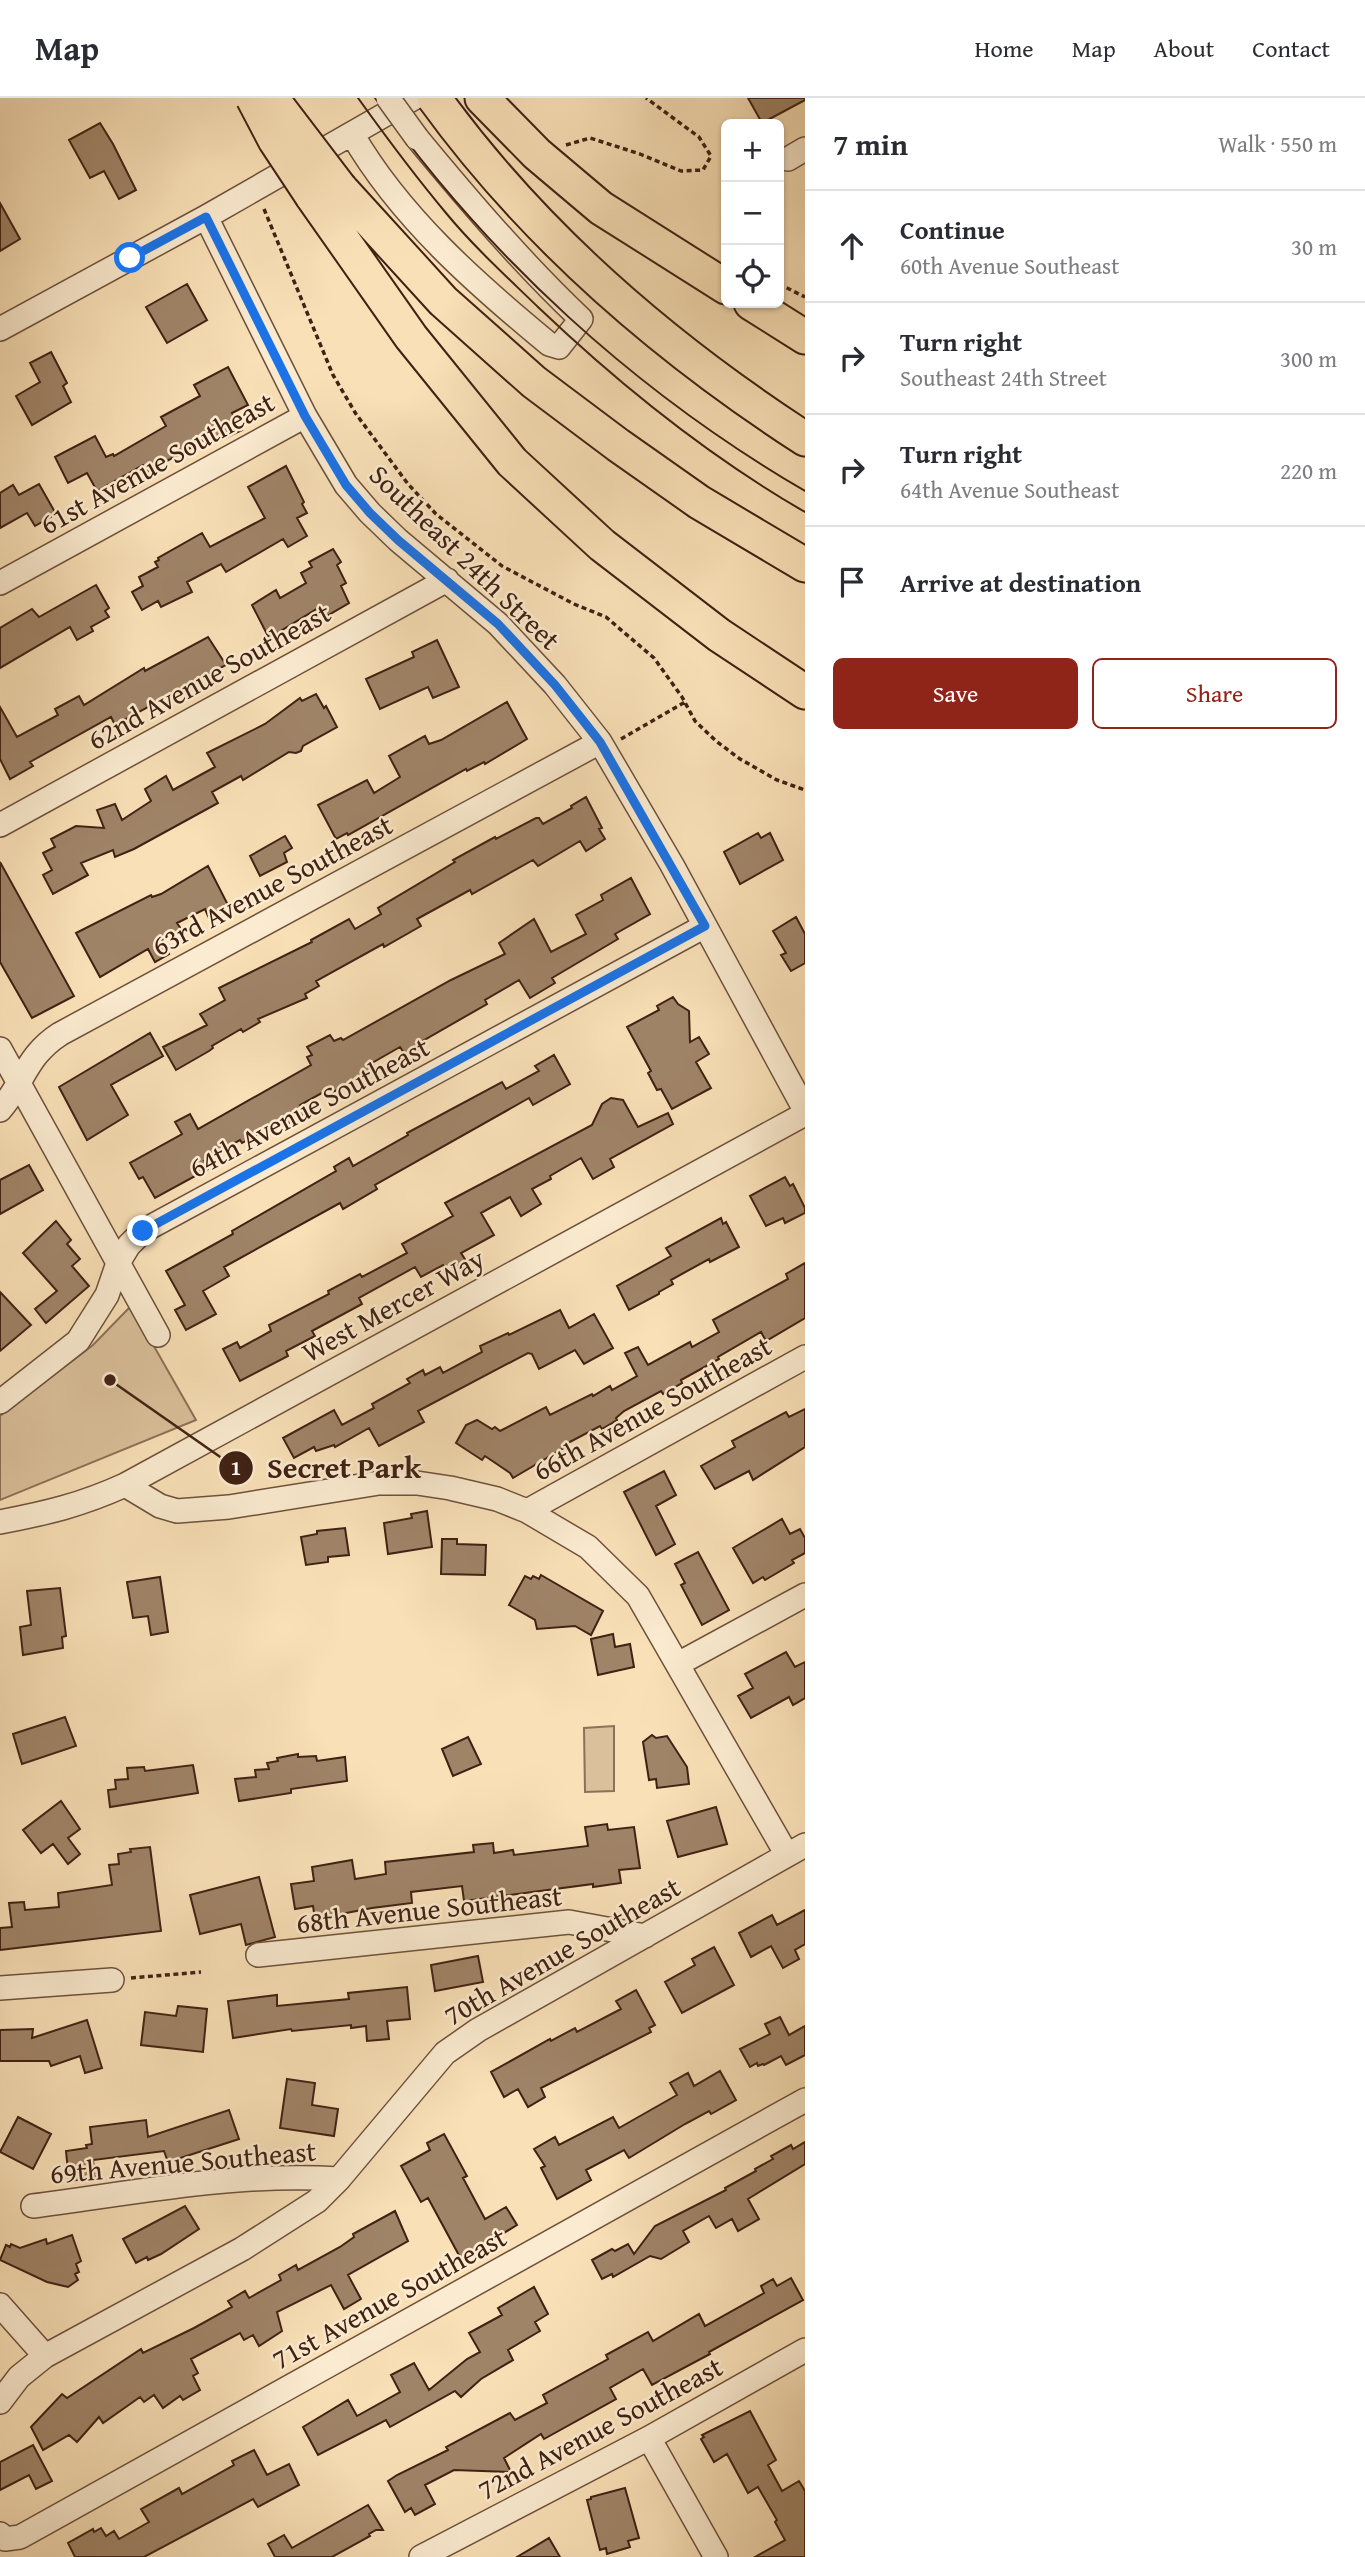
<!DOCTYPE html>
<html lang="en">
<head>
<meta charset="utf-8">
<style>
  body { margin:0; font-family:"Gentium Book Plus",serif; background:#f2f2f3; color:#2b2b33 }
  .controls { position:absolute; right:21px; top:21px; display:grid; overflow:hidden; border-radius:10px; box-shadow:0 2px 5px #0004 }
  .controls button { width:63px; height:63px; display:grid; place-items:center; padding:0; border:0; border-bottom:2px solid #e1e1e2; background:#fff; color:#2b2b33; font:35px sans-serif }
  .stop { position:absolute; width:21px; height:21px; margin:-16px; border:5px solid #1a73e8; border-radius:50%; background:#fff }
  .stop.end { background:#1a73e8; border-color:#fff; box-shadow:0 2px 7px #0008 }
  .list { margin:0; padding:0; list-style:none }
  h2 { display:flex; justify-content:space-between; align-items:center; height:91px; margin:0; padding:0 28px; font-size:30px }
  h2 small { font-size:23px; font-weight:400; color:#7c7c81 }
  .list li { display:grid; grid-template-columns:46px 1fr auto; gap:21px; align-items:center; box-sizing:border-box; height:112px; padding:0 28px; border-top:2px solid #e1e1e2 }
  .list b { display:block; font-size:26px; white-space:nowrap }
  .list p { margin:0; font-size:23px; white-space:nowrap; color:#7c7c81 }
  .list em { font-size:23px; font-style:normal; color:#7c7c81 }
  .actions { display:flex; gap:14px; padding:21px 28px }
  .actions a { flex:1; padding:16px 0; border:2px solid #8f2418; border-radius:10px; text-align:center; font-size:24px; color:#8f2418 }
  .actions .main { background:#8f2418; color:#fff }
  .icon { flex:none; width:38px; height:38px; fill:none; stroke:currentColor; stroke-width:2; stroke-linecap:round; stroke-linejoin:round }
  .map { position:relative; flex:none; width:805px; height:2459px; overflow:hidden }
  header { display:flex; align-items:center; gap:42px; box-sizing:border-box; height:98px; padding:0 35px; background:#fff; border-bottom:2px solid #e1e1e2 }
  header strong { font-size:33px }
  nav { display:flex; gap:38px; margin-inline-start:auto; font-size:24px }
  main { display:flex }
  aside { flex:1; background:#fff }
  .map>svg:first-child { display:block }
  .green { fill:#dac09b; stroke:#8d7057; stroke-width:2 }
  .building { fill:#a08468; stroke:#402113; stroke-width:2 }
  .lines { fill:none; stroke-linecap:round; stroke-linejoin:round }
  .minor-casing { stroke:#6e513c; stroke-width:26 }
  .highway-casing { stroke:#402113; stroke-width:37 }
  .path { stroke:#402113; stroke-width:3.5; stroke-dasharray:5 3.5; stroke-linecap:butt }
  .minor { stroke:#fbebd0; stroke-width:23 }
  .highway { stroke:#f9e0b7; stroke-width:33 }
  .tram { stroke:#402113; stroke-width:2 }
  .minor-bridge-casing { stroke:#6e513c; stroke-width:26; stroke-linecap:butt }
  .highway-bridge-casing { stroke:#402113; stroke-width:37; stroke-linecap:butt }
  .minor-bridge { stroke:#fbebd0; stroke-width:23 }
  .highway-bridge { stroke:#f9e0b7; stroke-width:33 }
  .route { stroke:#1a73e8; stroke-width:9 }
  .labels { text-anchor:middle; stroke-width:5; stroke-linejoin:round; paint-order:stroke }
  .street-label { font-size:28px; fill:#402113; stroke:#fbebd0 }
  .leader { fill:none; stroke:#402113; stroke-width:2.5 }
  .callout-dot { fill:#402113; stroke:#fbebd0; stroke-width:2.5 }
  .mark-label { font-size:21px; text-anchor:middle; font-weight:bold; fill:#fff }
  .callout-label { font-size:30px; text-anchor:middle; font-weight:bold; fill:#402113; stroke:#fbebd0; stroke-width:5; stroke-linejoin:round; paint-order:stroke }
</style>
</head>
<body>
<header>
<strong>Map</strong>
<nav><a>Home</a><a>Map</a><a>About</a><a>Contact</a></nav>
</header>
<main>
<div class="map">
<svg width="805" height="2459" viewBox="0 0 805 2459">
  <rect width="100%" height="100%" fill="#f9e0b7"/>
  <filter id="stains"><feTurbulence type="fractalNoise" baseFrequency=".00286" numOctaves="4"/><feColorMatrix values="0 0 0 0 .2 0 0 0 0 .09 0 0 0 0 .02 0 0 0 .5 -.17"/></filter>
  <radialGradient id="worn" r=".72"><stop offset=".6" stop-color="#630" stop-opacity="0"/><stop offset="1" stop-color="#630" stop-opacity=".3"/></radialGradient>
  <path class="green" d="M131,1208L196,1322L0,1402V1318L93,1247Z
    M614,1628V1693L585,1694L584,1630Z"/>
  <path class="building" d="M748,0H805V2L762,25Z
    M100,25L113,46L136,92L119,101L104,73L90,80L69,42Z
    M0,105L20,141L0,153Z
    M187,186L207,222L167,245L146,209Z
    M51,254L67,285L63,288L71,304L32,327L16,298L40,284L30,265Z
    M228,269L248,307L232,315L242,332L217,344L214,337L147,374L143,367L97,393L87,375L68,385L55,359L95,338L106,359L113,356L114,358L166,328L161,319L200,298L194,287Z
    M286,368L304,404L302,406L307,415L297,420L307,438L288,449L283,441L226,474L221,466L187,484L192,494L161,509L158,503L142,512L132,494L143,488L139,479L158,469L155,464L159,462L158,460L202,435L210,449L265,420L248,389Z
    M39,386L56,416L35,428L27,415L0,430V395L13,387L19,397Z
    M333,451L341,464L337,467L346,485L341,488L349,505L325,519L320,509L269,540L252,507L276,492L280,500L306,485L301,475L312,469L309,464Z
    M96,487L109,510L105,513L109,519L91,529L93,533L77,542L70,529L0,570V530L32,511L39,519Z
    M208,539L226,567L115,627L111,619L30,664L33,668L10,681L0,661V609L17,639L58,617L55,611L79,598L84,607L144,570L145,573Z
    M437,542L459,589L433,600L428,589L380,611L366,581L414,559L412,554Z
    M316,596L324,610L326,608L337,629L303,648L301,653L296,655L289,654L243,682L241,678L212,694L218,705L134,751L115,759L113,752L81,765L88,777L53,796L43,777L52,772L43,755L55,749L51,741L76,728L104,730L97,712L115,706L122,722L151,703L145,691L166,678L173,692L215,669L207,655L265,626L300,600L302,603Z
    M507,604L527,641L485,666L484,664L467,673L466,671L348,737L347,735L336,741L318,707L367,682L374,695L400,679L389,658L425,638L429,646L441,642Z
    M586,699L602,730L599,731L605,741L586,753L580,743L538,768L533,762L472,796L470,792L417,821L421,828L384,849L383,846L316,883L319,888L305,896L307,900L258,921L260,924L243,934L241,931L212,948L213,950L209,953L176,972L163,949L207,927L200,916L225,902L219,890L312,844L311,842L349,821L355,831L381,816L378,810L455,764L453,762L495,739L496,741L536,720H539L543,726L572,710L571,708Z
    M758,735L761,740L770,735L783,762L740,786L724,754Z
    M285,738L292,750L284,755L287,764L260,778L250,758Z
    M0,764L74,898L32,920L0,864Z
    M208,768L228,807L208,818L205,811L177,825L181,831L162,842L169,856L155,864L148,851L100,879L76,835L151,797L152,799L161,796Z
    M631,780L650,816L615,836L618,841L552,880L555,885L530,900L519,882L485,902L487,906L421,944L423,949L406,958L400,949L372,965L375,970L347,987L331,995L329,991L300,1007L305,1015L281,1030L278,1025L242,1045L240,1042L212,1057L213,1058L204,1063L208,1071L155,1100L143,1079L139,1081L130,1065L182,1036L175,1024L190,1016L198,1031L311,967L307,959L312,957L307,949L330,937L334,943L341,940L343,942L451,882L505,856L499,845L534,821L551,854L586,836L576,817L603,802L601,797Z
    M796,819L805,836V865L791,873L781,857L786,855L773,833Z
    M673,899L678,906L689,913L690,944L699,939L709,956L696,964L711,990L672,1011L661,991L657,992L648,975L651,973L627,929L659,912L657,908Z
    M150,935L163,958L111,987L128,1017L87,1042L59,989Z
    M554,957L570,986L533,1007L529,1000L375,1087L377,1091L343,1111L340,1105L224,1169L229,1178L203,1193L216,1216L186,1232L175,1212L185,1207L166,1173L233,1136L232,1133L336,1073L334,1069L349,1060L353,1068L408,1037L407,1035L502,984L506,991L539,973L535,968Z
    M611,1000L623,1002L638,1029L668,1015L673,1026L610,1061L614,1069L593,1081L581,1060L550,1078L551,1081L532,1091L541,1106L521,1118L510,1099L481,1115L494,1137L461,1155L468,1166L449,1177L443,1167L421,1179L415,1169L359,1200L362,1206L312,1233L315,1238L286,1253L288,1258L240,1283L223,1251L237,1244L240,1250L271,1233L269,1227L329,1196L328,1193L360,1176L362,1179L407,1155L402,1146L453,1118L445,1105L592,1027L602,1006Z
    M29,1067L43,1092L0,1116V1082Z
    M785,1079L790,1088L793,1086L805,1110V1115L785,1125L783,1120L766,1128L750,1098Z
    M721,1120L723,1126L726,1124L739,1149L710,1164L709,1161L671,1182L673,1186L659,1194V1196L629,1212L617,1188L671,1158L666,1150Z
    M56,1123L71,1142L67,1146L80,1161L72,1168L89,1188L46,1225L35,1211L57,1193L23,1155Z
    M805,1165V1220L766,1243L761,1234L718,1259L719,1261L681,1282L682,1285L663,1296L661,1293L624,1313L616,1320L617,1322L602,1331L600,1328L566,1346L567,1348L513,1380L510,1375L485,1358L482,1362L456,1345L466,1327L477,1322L492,1331L495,1329L500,1333L546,1309L550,1317L592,1296L593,1298L610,1288L612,1292L637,1278L625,1255L638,1249L648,1267L690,1244L692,1249L719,1234L713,1222L788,1181L786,1176Z
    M0,1194L31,1227L0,1253Z
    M560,1212L569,1230L594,1216L613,1250L584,1266L575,1252L539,1271L532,1256L528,1255L418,1313L424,1324L379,1348L369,1330L335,1349L334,1347L316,1353L314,1349L294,1360L283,1340L334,1312L342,1327L374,1310L372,1306L410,1285L407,1281L423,1272L425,1277L440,1269L443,1275L482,1254L480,1248L508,1235L509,1237Z
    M805,1311V1349L753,1382L749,1373L715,1391L701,1368L735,1349L732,1343L786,1314L789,1319Z
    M664,1373L676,1397L656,1408L675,1446L656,1457L624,1394Z
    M427,1413L432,1449L388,1456L384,1425L412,1420L411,1416Z
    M782,1421L790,1436L800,1431L805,1440V1455L792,1462L794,1465L765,1482L763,1479L753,1485L733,1450Z
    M345,1430L349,1457L328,1459V1464L306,1467L301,1439L317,1436V1433Z
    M442,1441H457V1446L486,1447L485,1477L441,1476Z
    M698,1454L729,1512L702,1527L681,1487L685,1485L675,1466Z
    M541,1477L603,1513L591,1537L575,1528L537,1531L535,1522L509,1507L525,1478L531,1481L533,1478L539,1481Z
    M160,1479L168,1534L151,1537L148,1518L133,1520L127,1484Z
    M60,1490L66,1538L62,1539L63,1550L23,1557L20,1529L31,1527L27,1493Z
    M613,1536L615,1549L630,1546L634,1569L598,1577L591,1541Z
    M786,1554L795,1569L805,1564V1600L793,1607L789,1599L751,1620L738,1598L753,1590L745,1576Z
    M65,1619L76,1648L22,1666L13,1636Z
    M652,1637L656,1640L667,1638L687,1669L689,1686L657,1690L656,1681L649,1682L643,1644Z
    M468,1639L481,1666L453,1678L442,1651Z
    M298,1656V1659L316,1658L317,1663L345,1659L347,1683L291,1691V1695L239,1703L235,1681L256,1679L255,1672L269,1671L267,1665L278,1663L277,1660Z
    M193,1667L198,1695L110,1709L108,1692L116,1691L115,1682L128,1681L127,1670L144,1669L145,1673Z
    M61,1703L80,1731L68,1740L80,1756L68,1766L53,1746L41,1755L23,1732Z
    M716,1709L727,1746L678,1759L667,1723Z
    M607,1726L608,1732L634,1729L640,1770L619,1772L621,1785L593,1789V1786L464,1803L462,1788L411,1794L412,1805L372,1810L315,1821L313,1808L295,1811L291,1786L314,1783L312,1769L352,1762L355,1781L386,1776L385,1764L474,1754L473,1747L493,1745L494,1755L513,1752L514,1757L588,1748L585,1729Z
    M150,1749L161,1833L0,1852V1830L12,1829L9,1805L24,1804L25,1812L59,1809L58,1795L112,1787L109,1767L119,1766L118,1756L131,1754L130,1751Z
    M259,1779L275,1839L246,1847L241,1826L200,1836L190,1797Z
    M805,1812V1846L795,1852L799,1861L783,1870L771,1848L751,1859L739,1835L772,1817L777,1827Z
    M714,1849L734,1887L682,1915L665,1884L695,1867L692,1861Z
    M478,1858L483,1884L435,1893L431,1867Z
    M407,1889L410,1921L387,1923L389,1941L367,1943L366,1928L351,1930V1927L292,1933L291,1931L233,1940L228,1903L277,1897V1908L349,1901L348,1895Z
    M636,1892L655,1927L649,1930L651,1934L541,1990L545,1999L528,2009L518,1991L504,1999L491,1974L550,1941L551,1943L575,1930L577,1934L621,1911L616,1903Z
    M178,1908L207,1911L203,1954L141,1947L145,1914L176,1918Z
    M780,1919L789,1937L805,1928V1957L786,1967L781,1958L764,1967L763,1966L758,1968L757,1965L750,1969L740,1951L770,1936L765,1926Z
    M87,1922L102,1970L85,1975L80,1958L51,1968L49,1963H0V1932L33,1931L32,1940Z
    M720,1973L736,2002L711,2016L709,2013L685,2026L629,2060L624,2052L586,2072L591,2082L557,2101L541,2070L545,2068L534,2051L555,2039L559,2047L613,2019L619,2030L677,1997L670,1985L688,1975L694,1988Z
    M287,1981L315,1985L312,2007L338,2011L334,2038L280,2030Z
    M229,2012L239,2041L168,2064L164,2053L93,2062L95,2080L69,2083L66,2053L87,2050L86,2047L92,2046L90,2029L146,2022L148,2039Z
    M18,2019L51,2036L33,2071L0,2054Z
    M444,2036L467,2078L463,2080L485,2121L506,2109L517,2127L461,2161L428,2100L421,2104L401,2068L430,2052L427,2045Z
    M805,2044V2066L748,2101L759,2121L738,2133L732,2121L716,2130L709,2118L683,2133L689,2144L661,2161L650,2158L613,2179L612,2176L602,2181L592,2162L612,2151L615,2153L628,2146L634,2156L655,2128L726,2092L725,2090L756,2073L755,2071L773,2061L771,2058L791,2047L793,2051Z
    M185,2108L199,2131L161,2156L148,2162L147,2159L136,2165L123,2141Z
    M395,2113L408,2143L348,2177L361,2201L344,2211L331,2187L277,2214L282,2233L259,2248L253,2237L244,2242L240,2235L191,2261L198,2275L193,2278L200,2292L183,2302L180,2298L163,2310L154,2297L144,2304L140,2299L103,2325L99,2319L77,2344L69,2337L43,2352L31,2329L62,2296L67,2300L141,2251L143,2255L194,2230L232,2209L228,2203L245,2193L249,2200L281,2182L279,2177L296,2167L298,2172L340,2149L354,2139L353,2136Z
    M72,2137L81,2163L76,2166L79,2174L75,2176L78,2182L68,2189L47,2184L0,2162L6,2147L10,2149L11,2146L20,2150L46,2141L47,2146Z
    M791,2180L803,2202L709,2254L710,2256L652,2287L643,2271L610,2290L616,2301L544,2341L541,2336L504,2360L511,2374L454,2372L425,2387L435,2406L415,2417L411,2410L405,2414L388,2383L397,2377L448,2352L446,2349L510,2315L515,2322L547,2305L543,2297L608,2261L606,2257L648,2234L653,2243L699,2216L705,2228L764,2195L761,2188L773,2181L777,2188Z
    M534,2189L548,2216L535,2224L540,2233L508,2252L513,2262L481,2281L461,2299L455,2293L390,2329L386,2322L318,2357L303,2329L348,2302L357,2318L400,2294L391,2277L414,2265L429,2292L467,2261L480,2254L469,2235L502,2217L498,2210Z
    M750,2313L776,2362L768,2367L782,2393L799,2383L805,2393V2459H755L785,2442L775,2424L777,2422L758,2389L748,2395L727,2356L714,2364L701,2341L704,2339L702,2337Z
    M33,2347L52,2383L36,2391L29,2377L0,2392V2364Z
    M254,2352L267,2377L289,2366L299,2387L258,2409L253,2401L144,2459H75L68,2445L93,2431L94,2434L101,2430L106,2438L114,2433L119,2441L149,2424L141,2411L179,2390L182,2396L234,2367L232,2363Z
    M625,2390L639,2440L628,2443L630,2449L607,2456L606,2450L600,2452L587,2402L591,2401V2399Z
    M368,2407L383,2432H376L369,2436L370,2438L332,2459H275L268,2446L284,2437L292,2450Z
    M549,2440L560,2459H517Z"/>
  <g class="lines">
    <g class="minor-casing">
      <path id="minor" d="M352,36C400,119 475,185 549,246L559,249L581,221C522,165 469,103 417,40
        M788,61L805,51
        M206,119L305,318L346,387L370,415L398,442L498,526L555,587L600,644L672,767L805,1012
        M0,231L206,119L414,0
        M0,485L305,318
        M0,727L447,482
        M0,951L158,1237
        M0,1012C25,983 26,958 60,936L600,644
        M0,1304L78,1243L107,1197L118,1165L129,1147L143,1133L705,828
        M125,1387L160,1408L177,1413L229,1409L379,1385H417L450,1390L497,1401L527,1413L588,1449L638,1498L787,1757
        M527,1413L805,1259
        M0,1424C47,1415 81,1407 125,1387L805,1016
        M678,1566L805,1497
        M258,1857L569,1824L645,1838
        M0,1890L112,1882
        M33,2108C134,2095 238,2074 339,2081
        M0,2207L45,2258
        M0,2304L19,2279L45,2258L242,2151L317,2103L339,2081L445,1955L478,1932L805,1747
        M649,2340L716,2459
        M0,2436L5,2441L20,2439L805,2002
        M421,2459L649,2340L805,2252"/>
    </g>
    <g class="highway-casing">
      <path id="highway" d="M434,0C534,138 663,249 805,341
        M482,0L537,56L601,110L726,189
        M340,90L443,203L534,284L618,347L699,404L805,467
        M312,98L411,239L512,364L602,447L719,537L805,594
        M751,205L805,239"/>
    </g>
    <path class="path" d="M566,47L590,40L640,56L681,73L703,72L711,58L699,39L646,0
      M264,111L333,277L356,316L408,386L436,416L502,468L574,506L606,519L654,560L682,599L695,623L716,643L740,661L777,682L805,692
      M779,186L805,199
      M621,641L685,604
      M131,1880L201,1874"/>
    <use href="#minor" class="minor"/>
    <use href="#highway" class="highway"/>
    <path class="tram" d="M358,0C386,39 415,78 446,115C474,149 507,179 539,210C620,287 708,358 805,414
      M375,0C487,159 637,295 805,393"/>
    <g class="minor-bridge-casing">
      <path id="minor-bridge" d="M388,0L417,40"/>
    </g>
    <g class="highway-bridge-casing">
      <path id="highway-bridge" d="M253,0L275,42L312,98
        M279,10L340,90"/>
    </g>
    <use href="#minor-bridge" class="minor-bridge"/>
    <use href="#highway-bridge" class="highway-bridge"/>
  </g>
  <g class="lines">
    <path class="route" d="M130,160L206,119L305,318L346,387L370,415L398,442L498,526L555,587L600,644L705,828L143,1133"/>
  </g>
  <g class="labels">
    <g class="street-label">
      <text transform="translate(157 365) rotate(-29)" y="10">61st Avenue Southeast</text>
      <text transform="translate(465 459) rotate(44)" y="10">Southeast 24th Street</text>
      <text transform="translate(209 578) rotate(-29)" y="10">62nd Avenue Southeast</text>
      <text transform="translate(272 787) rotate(-28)" y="10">63rd Avenue Southeast</text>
      <text transform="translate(309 1009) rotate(-28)" y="10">64th Avenue Southeast</text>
      <text transform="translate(393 1207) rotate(-29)" y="10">West Mercer Way</text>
      <text transform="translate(652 1310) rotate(-29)" y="10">66th Avenue Southeast</text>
      <text transform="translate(429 1811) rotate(-6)" y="10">68th Avenue Southeast</text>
      <text transform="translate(562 1853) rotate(-30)" y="10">70th Avenue Southeast</text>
      <text transform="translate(183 2064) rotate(-5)" y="10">69th Avenue Southeast</text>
      <text transform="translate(389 2200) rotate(-29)" y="10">71st Avenue Southeast</text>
      <text transform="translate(600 2330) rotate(-28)" y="10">72nd Avenue Southeast</text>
    </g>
  </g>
  <path class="leader" d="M110 1282L236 1370"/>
  <g class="callout-dot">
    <circle cx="110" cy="1282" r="7"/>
    <circle cx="236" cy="1370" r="18"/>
  </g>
  <g class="mark-label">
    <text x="236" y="1377">1</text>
  </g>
  <g class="callout-label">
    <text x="344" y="1380">Secret Park</text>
  </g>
  <rect width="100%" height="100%" filter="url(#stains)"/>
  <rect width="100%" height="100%" fill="url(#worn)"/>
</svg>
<div class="controls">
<button>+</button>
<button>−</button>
<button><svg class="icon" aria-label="locate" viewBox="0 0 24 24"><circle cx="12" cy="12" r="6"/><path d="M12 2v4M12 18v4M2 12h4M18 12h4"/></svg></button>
</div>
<div class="stop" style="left:130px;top:160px"></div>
<div class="stop end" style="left:143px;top:1133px"></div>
</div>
<aside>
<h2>7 min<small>Walk · 550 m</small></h2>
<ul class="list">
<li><svg class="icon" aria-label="ahead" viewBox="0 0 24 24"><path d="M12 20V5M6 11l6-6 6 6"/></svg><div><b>Continue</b><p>60th Avenue Southeast</p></div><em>30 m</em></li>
<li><svg class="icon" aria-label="right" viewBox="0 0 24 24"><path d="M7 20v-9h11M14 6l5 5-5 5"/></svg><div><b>Turn right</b><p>Southeast 24th Street</p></div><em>300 m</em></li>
<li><svg class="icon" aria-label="right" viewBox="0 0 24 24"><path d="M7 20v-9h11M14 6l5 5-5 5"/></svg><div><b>Turn right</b><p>64th Avenue Southeast</p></div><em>220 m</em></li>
<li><svg class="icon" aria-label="arrive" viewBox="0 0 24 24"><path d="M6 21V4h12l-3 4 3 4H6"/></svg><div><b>Arrive at destination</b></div></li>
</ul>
<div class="actions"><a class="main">Save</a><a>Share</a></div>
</aside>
</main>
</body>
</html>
